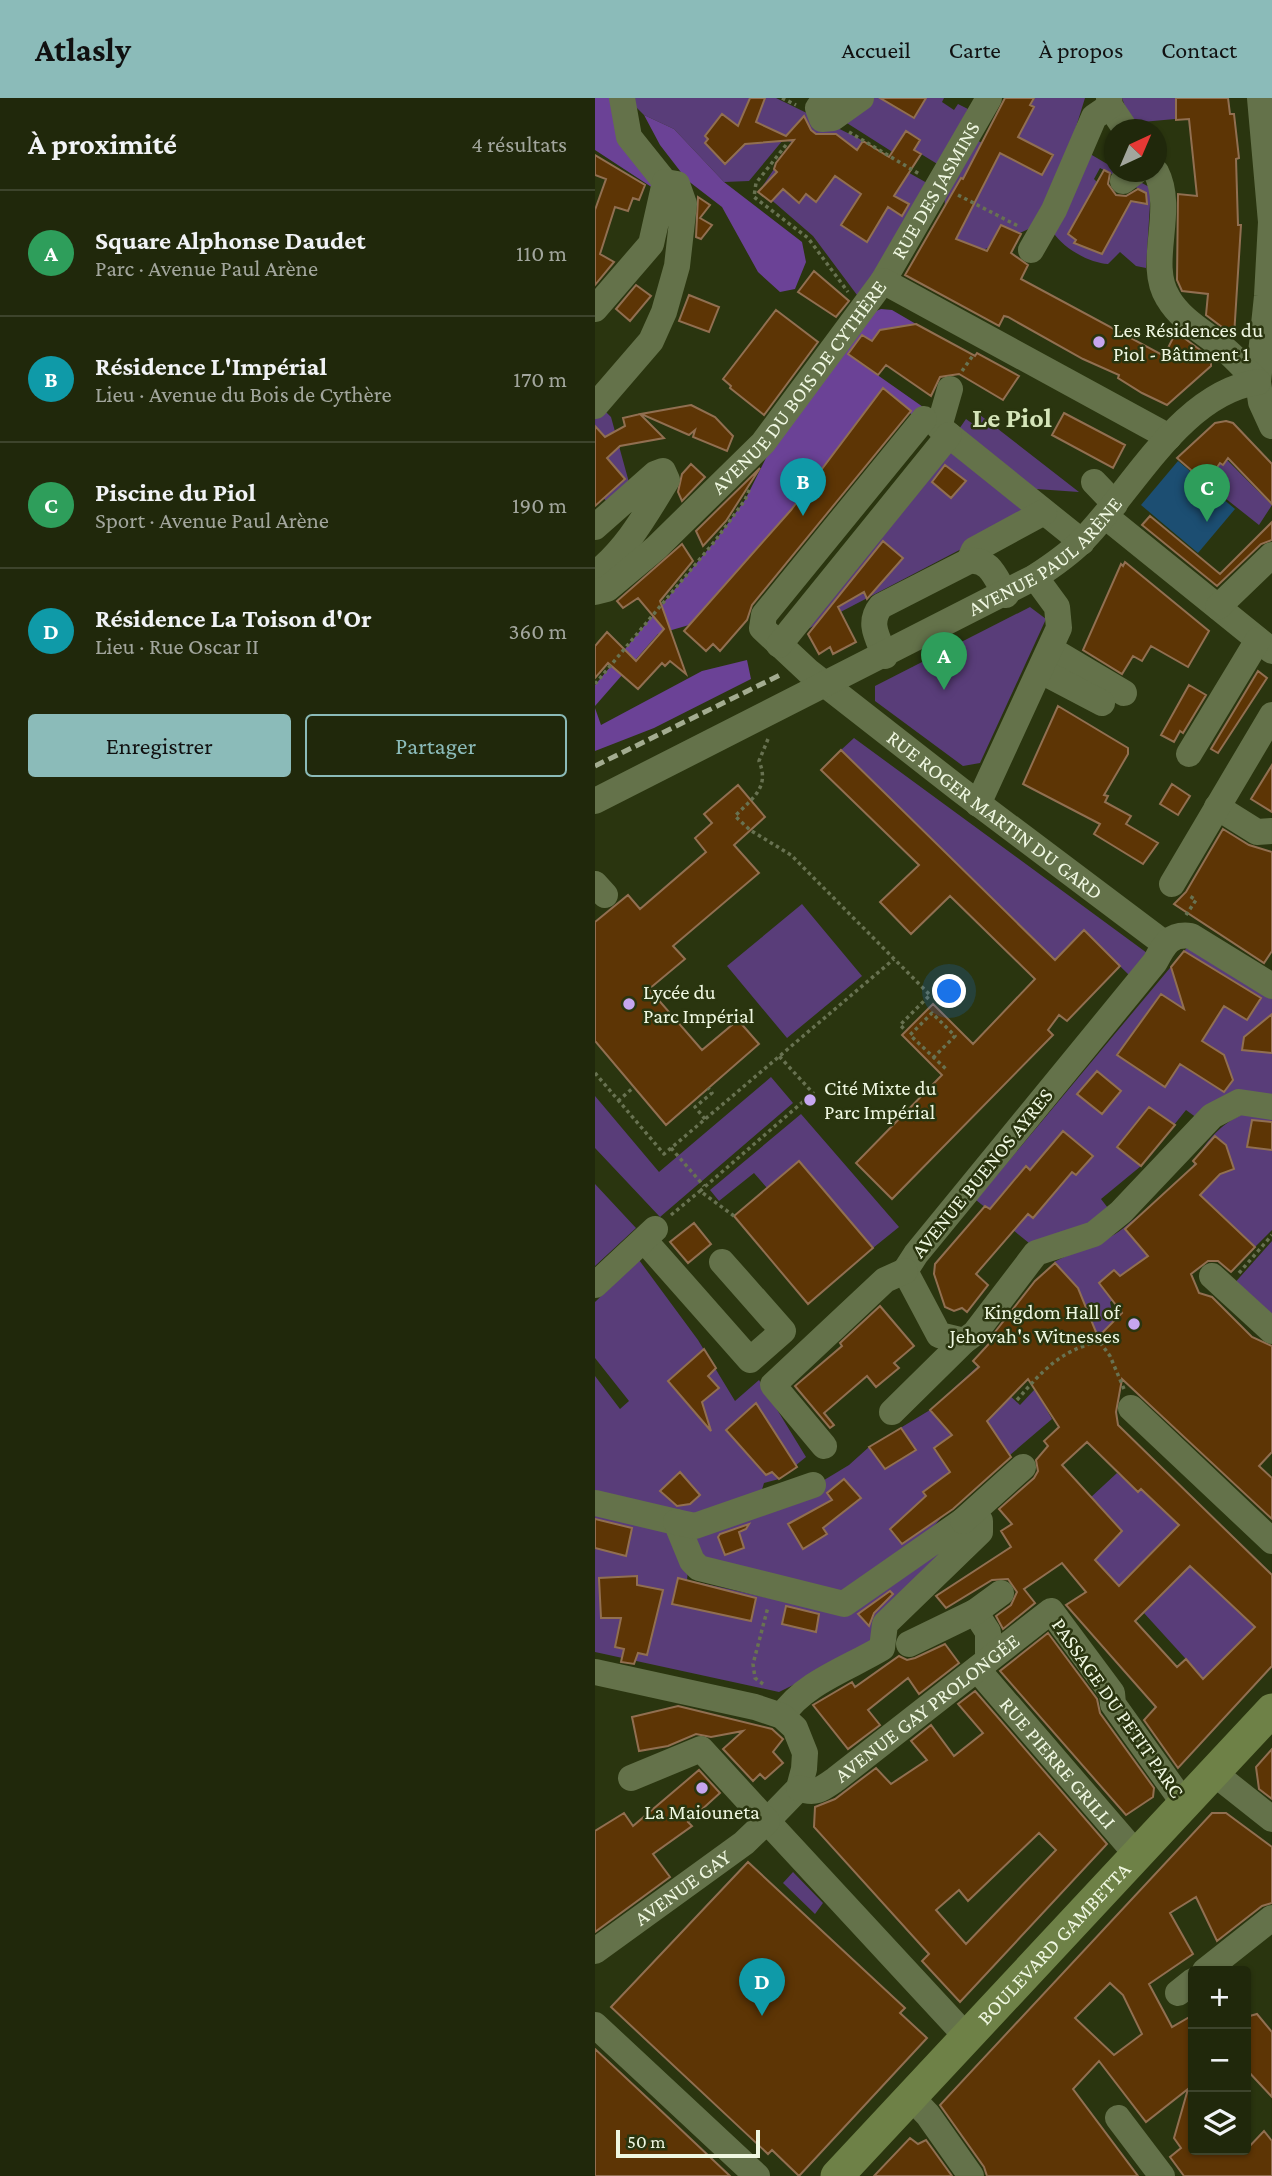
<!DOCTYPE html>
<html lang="fr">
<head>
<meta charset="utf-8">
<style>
  body { margin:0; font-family:"Crimson Pro",serif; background:#2d3419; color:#f1f3f6 }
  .controls { position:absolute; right:21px; bottom:21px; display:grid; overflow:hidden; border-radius:7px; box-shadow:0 2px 5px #0004 }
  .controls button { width:63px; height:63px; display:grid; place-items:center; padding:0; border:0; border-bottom:2px solid #3d442c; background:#20280b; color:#f1f3f6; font:35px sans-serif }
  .compass { position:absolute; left:509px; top:21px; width:63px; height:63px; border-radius:50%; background:#20280b; box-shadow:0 2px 5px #0004; rotate:44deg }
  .scale { position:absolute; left:21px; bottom:18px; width:144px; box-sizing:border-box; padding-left:7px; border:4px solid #eff7e1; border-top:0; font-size:19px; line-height:24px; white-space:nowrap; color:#eff7e1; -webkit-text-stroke:5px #2a350f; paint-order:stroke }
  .you { position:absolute; left:355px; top:894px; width:24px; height:24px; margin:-18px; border:5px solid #fff; border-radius:50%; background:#1a73e8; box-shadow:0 0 0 10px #1a73e833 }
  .badge { display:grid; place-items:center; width:46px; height:46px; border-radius:50%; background:#8bbbb9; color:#fff; font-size:23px; font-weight:700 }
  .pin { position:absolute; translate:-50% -58px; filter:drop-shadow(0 2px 4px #0008) }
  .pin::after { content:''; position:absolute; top:37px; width:24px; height:21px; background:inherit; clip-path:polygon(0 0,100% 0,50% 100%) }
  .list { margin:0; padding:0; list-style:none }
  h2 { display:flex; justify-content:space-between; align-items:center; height:91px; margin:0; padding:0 28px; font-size:30px }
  h2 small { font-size:23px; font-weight:400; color:#a2a69d }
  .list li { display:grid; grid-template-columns:46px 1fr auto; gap:21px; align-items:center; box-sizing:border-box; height:126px; padding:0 28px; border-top:2px solid #3d442c }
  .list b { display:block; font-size:26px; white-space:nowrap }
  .list p { margin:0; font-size:23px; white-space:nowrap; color:#a2a69d }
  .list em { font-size:23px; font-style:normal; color:#a2a69d }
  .actions { display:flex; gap:14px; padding:21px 28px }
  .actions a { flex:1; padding:16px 0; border:2px solid #8bbbb9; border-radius:7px; text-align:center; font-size:24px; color:#8bbbb9 }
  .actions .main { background:#8bbbb9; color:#111 }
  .icon { flex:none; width:38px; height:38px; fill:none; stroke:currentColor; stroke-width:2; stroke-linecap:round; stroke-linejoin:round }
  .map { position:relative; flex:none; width:677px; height:2078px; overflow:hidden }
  header { display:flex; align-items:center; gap:42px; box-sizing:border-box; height:98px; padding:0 35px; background:#8bbbb9; color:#111 }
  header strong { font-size:33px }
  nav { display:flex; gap:38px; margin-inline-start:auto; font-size:24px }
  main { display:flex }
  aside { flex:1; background:#20280b }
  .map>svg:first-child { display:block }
  .green { fill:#593d79; fill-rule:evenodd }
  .forest { fill:#6b4296 }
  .water { fill:#1c4e72 }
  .building { fill:#5d3505; stroke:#916f51; stroke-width:2; fill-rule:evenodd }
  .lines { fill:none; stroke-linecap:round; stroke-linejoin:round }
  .path { stroke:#687251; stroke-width:3.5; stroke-dasharray:3.5 3.5; stroke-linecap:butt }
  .minor { stroke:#64724a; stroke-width:26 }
  .major { stroke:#6e8147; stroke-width:33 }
  .rail { stroke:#a3ac90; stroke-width:5; stroke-dasharray:10 5; stroke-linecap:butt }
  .poi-dot { fill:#c6a6f0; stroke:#2a350f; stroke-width:2.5 }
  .labels { text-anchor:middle; stroke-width:5; stroke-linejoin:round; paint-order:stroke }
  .street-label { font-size:21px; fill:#eff7e1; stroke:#2a350f }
  .poi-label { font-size:21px; fill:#eff7e1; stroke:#2a350f; text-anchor:start }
  .district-label { font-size:28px; font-weight:bold; fill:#d5e5b9; stroke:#2a350f }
</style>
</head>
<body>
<header>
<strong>Atlasly</strong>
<nav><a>Accueil</a><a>Carte</a><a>À propos</a><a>Contact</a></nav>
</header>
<main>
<aside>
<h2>À proximité<small>4 résultats</small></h2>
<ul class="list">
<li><span class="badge" style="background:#2e9e5b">A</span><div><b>Square Alphonse Daudet</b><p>Parc · Avenue Paul Arène</p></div><em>110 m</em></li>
<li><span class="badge" style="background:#0f9aa8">B</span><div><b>Résidence L'Impérial</b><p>Lieu · Avenue du Bois de Cythère</p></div><em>170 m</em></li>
<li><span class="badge" style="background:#2e9e5b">C</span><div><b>Piscine du Piol</b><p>Sport · Avenue Paul Arène</p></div><em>190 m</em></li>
<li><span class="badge" style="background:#0f9aa8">D</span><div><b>Résidence La Toison d'Or</b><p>Lieu · Rue Oscar II</p></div><em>360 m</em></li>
</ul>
<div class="actions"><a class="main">Enregistrer</a><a>Partager</a></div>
</aside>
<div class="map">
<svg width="677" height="2078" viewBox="0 0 677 2078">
  <rect width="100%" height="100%" fill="#2a350f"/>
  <path class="green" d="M36,0H181L265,41L286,59L332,85L265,201L218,138L165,92L197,44L188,42L154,83L129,84L79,31L49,17L35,3Z
    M274,0H296L293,5L318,20L331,0H349L347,4L359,12L363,6L373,11L344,67L326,56L318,67L244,20Z
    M440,0H490L464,84L438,129L388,152L374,146L364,165L352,158L349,87L378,40L407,56Z
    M527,0H589L591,20L536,25Z
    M490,53L519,70L520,74H527L556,90L551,170L541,168L525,154L513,166C494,165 468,150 458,134ZM505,70L546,92L540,103H536L507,155L480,145L481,142L473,136L502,84L499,81Z
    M5,308L16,319L35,388L14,406L0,391L2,368L21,352L2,330L0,332V314Z
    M385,317L484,394L427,390L362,334L371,321L378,326Z
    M355,345L431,405L422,422L211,532Z
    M632,362L677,407L664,427L611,385L625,365L628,367Z
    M435,509L451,521L385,665L368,668L280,603V588Z
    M259,640L552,855L534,877L489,833L460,862L246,652Z
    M207,806L267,878L192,940L132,868Z
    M595,846L677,896V998L602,1020L591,1012L546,1068L506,1101L516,1114L495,1130L434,1145L381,1102Z
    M176,979L198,1005L65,1119L0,1050V998L64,1074Z
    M206,1016L304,1129L278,1150L204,1063L172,1090L159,1075L124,1103L115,1092Z
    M649,1016L677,1019V1132L660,1149L620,1112L569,1153L540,1167L535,1189L515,1204L519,1224L511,1236L482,1246L478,1185L459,1164C483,1151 510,1146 531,1128C545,1116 592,1080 599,1066C608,1047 625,1025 649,1016Z
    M0,1086L41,1130L0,1168Z
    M677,1143V1223L637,1188Z
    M44,1162L103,1242L140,1303L164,1282L211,1359L184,1381L169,1385L165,1398L97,1423L0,1397V1278L25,1311L34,1303L0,1260V1204Z
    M383,1268L425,1307L440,1291L457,1321L415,1357L402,1339L328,1394L346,1420L334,1434L248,1501L110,1464L96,1437L211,1393L254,1367L274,1349L335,1312Z
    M522,1375L543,1394L550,1387L565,1410L585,1425L555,1458L595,1467L660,1529L609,1581L549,1515L566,1495L541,1470L522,1491L500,1462L527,1433L495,1400Z
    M0,1412L70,1427L93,1472L92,1482L243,1515L370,1430L267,1553L184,1594L0,1554Z
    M198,1774L228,1805L220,1816L188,1785Z"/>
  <path class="forest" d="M0,0H24L58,90L0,52Z
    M49,17L79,31L129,84L207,144L211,164L200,191L185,194L163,174L127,109L92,82L65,47Z
    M286,211L297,212L321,226L285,232L264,264L328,309L319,318L286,294L196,412L94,527L63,536L0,608V587L120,443L150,402L181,340L274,216Z
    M152,562L156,581L59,630L0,653V610L6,627L107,573Z"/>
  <path class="water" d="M583,363L640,411L603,455L546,407Z"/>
  <path class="building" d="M155,0H170L161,24L191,38L209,18L216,32L221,36H241L262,52L268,43L294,59L311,33L325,42L319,52L326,56L299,98L314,106L307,118L293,109L272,144L246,127L266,96L240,78L221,104L211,96L204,105L188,91L176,104L163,94L182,74L179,71L181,65L199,42L150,46L130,66L110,45L113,41L110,38L127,16L143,28Z
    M285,0H331L319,20Z
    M410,0H439L435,7L439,9L423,39L458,57L447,77L405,55L361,141L392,153L406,127L426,136L416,155L433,167L426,181L569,258L581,234L616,260V268L572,307L547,295L523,280L524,277L488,261L413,219L409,218L404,228L310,177L366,80L368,81Z
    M581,0H633L635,16H639L644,60L641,61L643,127H646L639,238L611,217L613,196L587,193L582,182L583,96L602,98L594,21L581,22Z
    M0,57L50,87L44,102L38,100L33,113L20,109L5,156L19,164L0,187V112L11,81L0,77Z
    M509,72L515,75L513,86L521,97L531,98L543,91L551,95L552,106L536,103L507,156L479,145L481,142L473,136Z
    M103,99L115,107L105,120L117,127L106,141L101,139Z
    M219,173L254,203L241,219L203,194Z
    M41,187L56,198L35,223L21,211Z
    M94,197L124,209L114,234L84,223Z
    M181,212L223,244L169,317L135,290L136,288L128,281Z
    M321,226L380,258L382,255L424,278L408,302L364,276L345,279L336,298L291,267L283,277L253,256L267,237L277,243L285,232Z
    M288,290L316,313L157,507L152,522L125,553L118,546L111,553L89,533L196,412Z
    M96,307L120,319L138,338L132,353L98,339L100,332L94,337L46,316Z
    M469,315L530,347L518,370L457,337Z
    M45,316L69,340L25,348L12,360L30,381L0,408V328L10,339L30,328L28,320Z
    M631,323L638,325L677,366V406L633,360L628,367L625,365L611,385L582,360L620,325Z
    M96,366L110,379L87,403L83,394L87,376Z
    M350,367L371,383L356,400L337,384Z
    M165,370L131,423L108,448L101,433Z
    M555,418L625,476L677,424V442L666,446L622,488L547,427Z
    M288,443L308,460L272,501L269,494L243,509L261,544L238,556L235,549L224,556L213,536Z
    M87,446L98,463L65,503L91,576L75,563L70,568L67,565L43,591L13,565L0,580V548L12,534L41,563L69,531L43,500L28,510L22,503Z
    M530,464L614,533L593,569L556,548L547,563L538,558L527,576L488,552L526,466L528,468Z
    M663,573L672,580L623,655L616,651Z
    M594,587L611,597L588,635L585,633L579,644L566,637Z
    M463,608L533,650V656L509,697L513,698L510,704L536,718L531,726L563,745L548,766L499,736L505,726L428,686Z
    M246,652L460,862L489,832L525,868L472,923L464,917L453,932L458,937L297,1101L261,1065L347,977L307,937L338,906L378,946L440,881L355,798L316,836L285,804L324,767L226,672Z
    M677,667V714L656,701Z
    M577,686L595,698L583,717L565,706Z
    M143,687L170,719L139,747L164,775L78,848L90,861L54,891L107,952L143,922L164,946L71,1027L0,943V824L33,797L45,811L111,754L100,740L117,725L109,716Z
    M628,731L654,747L677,754V853L669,865L579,806L591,794Z
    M589,853L666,900L652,922L629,908L607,943L629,957L638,982L629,994L585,966L570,989L522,957L566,896L589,911L576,869Z
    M677,916V955L647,952L649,939Z
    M502,973L526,993L507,1016L482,996Z
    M554,1009L580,1027L546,1068L522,1049Z
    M657,1022L677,1024V1052L652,1049Z
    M468,1033L498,1058L481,1077L477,1074L438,1120L433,1116L381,1176L393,1187L372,1214L367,1210L359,1213L350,1209L339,1176L340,1166L390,1108L395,1111L431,1068L435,1072Z
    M620,1038L631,1047L639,1071L625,1076L605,1097L660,1149L636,1174L623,1163H613L596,1176L604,1195L617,1199L657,1239L677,1248V1354L664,1368L677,1380V1421L527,1281L521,1314L523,1327L677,1477V1568L583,1670L549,1622L561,1609L471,1507L491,1494L467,1465L429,1491L440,1505L408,1531L401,1518L416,1507L422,1494L413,1481L397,1482L351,1510L341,1498L416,1449L406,1433L417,1426L404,1411L439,1380L443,1373L441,1362L453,1348L449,1343L464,1329L433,1281L392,1323L416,1359L358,1411L307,1446L295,1431L331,1398L328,1394L355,1374L339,1350L357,1337L335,1312L384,1269L378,1263L403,1236L400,1234L440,1183L460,1165L483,1190L503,1239L527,1215L504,1185L519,1172L525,1178L553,1158L530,1131L601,1066L598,1063ZM492,1344L543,1394L546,1391L584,1427L524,1488L500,1462L527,1433L467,1367ZM595,1468L660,1529L608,1581L591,1561L582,1569L540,1523Z
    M204,1063L278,1150L213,1206L139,1118Z
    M99,1125L116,1146L93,1165L75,1144Z
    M285,1208L319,1248L299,1265L304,1270L281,1289L272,1278L229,1315L239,1327L235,1330L200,1288L247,1248L245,1245Z
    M109,1251L121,1270L113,1278L124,1290L107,1304L116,1333L73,1283Z
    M161,1305L202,1369L184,1381L177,1374L171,1377L131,1332Z
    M306,1330L321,1352L290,1371L274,1349Z
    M85,1374L105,1397L95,1406L82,1408L65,1393Z
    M249,1381L266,1400L228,1430L232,1436L208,1451L193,1426L237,1402L232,1395Z
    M0,1421L37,1430L31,1458L0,1450Z
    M154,1426L151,1431L144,1434L149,1450L130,1457L123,1439L125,1436Z
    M42,1478V1487L68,1492L52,1557L43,1555L39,1566L26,1564L29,1551L20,1549L26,1520H6L4,1480Z
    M83,1480L161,1500L156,1523L77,1506Z
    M295,1493L298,1496L279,1515L274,1528L263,1516Z
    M191,1508L224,1516L221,1534L187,1526Z
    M453,1535L502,1601L505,1615L559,1690L558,1699L531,1717L405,1573Z
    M350,1546L364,1565L324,1596L313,1580L273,1612L285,1627L253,1651L218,1607L257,1584L260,1589L304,1558L312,1562L320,1560Z
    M380,1593L512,1746L365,1904L327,1863L334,1856L219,1729L220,1709L240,1701L281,1670L296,1686L332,1662L316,1643L336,1627L359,1658L388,1635L363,1606ZM444,1735L461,1752L371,1846L341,1812L364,1792L373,1803Z
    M83,1608L177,1631L188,1641L178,1654L188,1665L170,1681L165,1676L158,1683L128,1651L148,1633L116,1639L101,1636L73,1648L44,1653L37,1619Z
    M677,1651V1701L664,1691L661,1669Z
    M104,1672L125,1695L93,1724L97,1728L58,1756L75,1779L0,1834V1733L29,1715L38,1728Z
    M617,1715H631L677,1749V1805L667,1808L622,1843L601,1799L575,1815L598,1856L554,1886L577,1929L598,1917V1987L596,1989H598V2052H651L669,2033L677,2043V2078H589L575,2059L586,2050L579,2040L593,1991L551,2024L504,1963L478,1991L543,2078H392L389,2069L345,2007ZM515,1885L528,1897L547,1936L519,1957L480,1920Z
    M153,1764L310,1910L305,1915L332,1940L204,2078L177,2052L173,2056L16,1909Z
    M662,1916L677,1934V1999L651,1971V1919Z
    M0,1951L61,2008L135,2078H0Z
    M315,2040L323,2046L331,2042L357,2078H279Z"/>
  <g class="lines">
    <path class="path" d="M187,0L201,7
      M254,34L326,77
      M191,47L161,85L159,99L213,140L253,194
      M363,97L425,129
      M367,273L379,256
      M0,586L120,443L150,402L155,390
      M173,641L164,663C175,689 158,700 140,718L155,732L196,757L335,897L305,927L310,932
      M591,817L601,802L593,797
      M338,960L360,938L337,915L315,937L352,972
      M0,975L69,1056L299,861
      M23,1003L39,989
      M110,1021L100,1009L117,995L113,990
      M76,1050L109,1088
      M76,1117L105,1093
      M139,1118L105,1093L218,995L184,958
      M644,1175L677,1137
      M422,1302C449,1271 464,1254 504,1243L515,1258L529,1291
      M168,1586L160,1580L158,1566L173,1509"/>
    <g class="minor">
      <path d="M27,0L34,39L70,84"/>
      <path d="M231,0L223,10L227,21L238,20L266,0"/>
      <path d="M514,0L515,8L531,32"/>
      <path d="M665,0L676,124L672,198L663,284L666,304L677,328"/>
      <path d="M561,74C581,113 551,165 573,200C587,224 613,236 633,254C643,263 653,274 663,284"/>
      <path d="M528,83L540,74"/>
      <path d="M436,152L459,112L499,19L515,8"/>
      <path id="s1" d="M288,183L394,0"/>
      <path d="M0,211L56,146L70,84L82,86L89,106L82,168L69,214L56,243L0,308"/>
      <path d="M355,291L344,329L487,444"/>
      <path id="s2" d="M329,321L169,517L167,530L213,573L364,691L570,846"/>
      <path d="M499,384L520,406"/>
      <path d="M510,418L677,553"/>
      <path d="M0,429L60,376L68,373L72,382C51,416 32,451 0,476"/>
      <path d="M374,463L379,452L449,414"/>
      <path id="s3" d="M0,494L12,491L61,450L168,345L288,183L574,339"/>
      <path d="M623,509L677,457"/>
      <path d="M184,547L354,337"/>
      <path d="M455,551L529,595"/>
      <path d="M290,558C283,540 272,525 286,508L374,463C395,460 401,481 411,497"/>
      <path d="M446,573L507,605"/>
      <path d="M594,656L663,542"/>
      <path id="s4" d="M0,703L440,479C457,468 473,457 487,443C538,392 586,295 663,284"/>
      <path d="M383,706L464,530L462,509L440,479"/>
      <path d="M622,709L662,734L677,733"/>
      <path d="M0,786L10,797"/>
      <path d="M577,786L677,617"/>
      <path d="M677,888L596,838C575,835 569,847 560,864L321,1156L310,1173L344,1237L369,1243L380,1235L441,1155L499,1136L526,1114L617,1018L644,1004L677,1009"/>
      <path d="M49,1142L155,1262L188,1233L127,1164"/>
      <path d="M617,1178L677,1233"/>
      <path d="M0,1187L60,1131"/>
      <path d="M536,1310L677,1443"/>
      <path d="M297,1314L369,1243"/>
      <path d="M229,1348L178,1287L290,1182L310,1173"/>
      <path d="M0,1405L81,1424L97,1463L104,1470L249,1506L368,1423H385V1434L290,1526L287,1550C254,1570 208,1585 187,1618"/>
      <path d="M368,1423L428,1369"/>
      <path d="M81,1424L100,1428L218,1387"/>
      <path d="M380,1514L393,1534V1562"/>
      <path d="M314,1546L380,1514L406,1495"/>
      <path id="s5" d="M382,1571L543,1758"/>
      <path d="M0,1574L160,1609L187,1618L200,1630L210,1655L209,1671L204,1690L172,1723L372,1939"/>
      <path d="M619,1675L677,1721"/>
      <path id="s6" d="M204,1690C220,1697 227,1691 241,1681L456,1513L517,1595L518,1606L590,1707"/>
      <path id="s7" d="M0,1853L149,1745L172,1723L106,1651L36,1680"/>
      <path d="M610,1873L677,1820"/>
      <path d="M583,1895L598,1883"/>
      <path d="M0,1927L162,2078"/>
      <path d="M316,1999L333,2017L376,2078"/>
      <path d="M523,2020L567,2078"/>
    </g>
    <path class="major" id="s8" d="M242,2078L677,1612"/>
    <path class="rail" d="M0,668L185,577"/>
  </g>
  <g class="poi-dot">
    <circle cx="504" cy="244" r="7"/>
    <circle cx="34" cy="906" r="7"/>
    <circle cx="215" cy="1002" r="7"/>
    <circle cx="539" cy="1226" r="7"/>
    <circle cx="107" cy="1690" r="7"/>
  </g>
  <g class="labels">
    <g class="street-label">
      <text dy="7" stroke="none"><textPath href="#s1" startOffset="105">RUE DES JASMINS</textPath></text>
      <text dy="7" stroke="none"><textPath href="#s3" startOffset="292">AVENUE DU BOIS DE CYTHÈRE</textPath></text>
      <text dy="7" stroke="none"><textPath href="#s4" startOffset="514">AVENUE PAUL ARÈNE</textPath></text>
      <text dy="7" stroke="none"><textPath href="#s2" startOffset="565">RUE ROGER MARTIN DU GARD</textPath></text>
      <text transform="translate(387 1075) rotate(-51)" y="7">AVENUE BUENOS AYRES</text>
      <text dy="7" stroke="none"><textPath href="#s6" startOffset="156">AVENUE GAY PROLONGÉE</textPath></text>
      <text transform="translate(523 1610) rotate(55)" y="7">PASSAGE DU PETIT PARC</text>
      <text dy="7" stroke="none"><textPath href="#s5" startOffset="124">RUE PIERRE GRILLI</textPath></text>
      <text dy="7" stroke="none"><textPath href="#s7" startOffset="108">AVENUE GAY</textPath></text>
      <text dy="7" stroke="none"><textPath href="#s8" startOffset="318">BOULEVARD GAMBETTA</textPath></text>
    </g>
    <g class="poi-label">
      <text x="518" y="239">Les Résidences du<tspan x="518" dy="24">Piol - Bâtiment 1</tspan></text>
      <text x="48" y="901">Lycée du<tspan x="48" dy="24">Parc Impérial</tspan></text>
      <text x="229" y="997">Cité Mixte du<tspan x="229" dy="24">Parc Impérial</tspan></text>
      <text x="525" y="1221" text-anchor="end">Kingdom Hall of<tspan x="525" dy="24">Jehovah's Witnesses</tspan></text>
      <text x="107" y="1721" text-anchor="middle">La Maiouneta</text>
    </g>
    <g class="district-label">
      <text x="417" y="329">Le Piol</text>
    </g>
  </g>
</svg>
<div class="controls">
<button>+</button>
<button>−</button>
<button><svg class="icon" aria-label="layers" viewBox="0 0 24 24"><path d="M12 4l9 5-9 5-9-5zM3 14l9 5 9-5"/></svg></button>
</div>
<svg class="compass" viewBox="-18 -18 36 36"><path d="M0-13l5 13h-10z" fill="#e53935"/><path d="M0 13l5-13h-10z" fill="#a2a69d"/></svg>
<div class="scale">50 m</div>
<div class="you"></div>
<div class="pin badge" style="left:349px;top:592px;background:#2e9e5b">A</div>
<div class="pin badge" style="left:208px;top:418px;background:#0f9aa8">B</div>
<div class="pin badge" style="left:612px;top:424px;background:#2e9e5b">C</div>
<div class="pin badge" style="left:167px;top:1918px;background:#0f9aa8">D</div>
</div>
</main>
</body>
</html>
